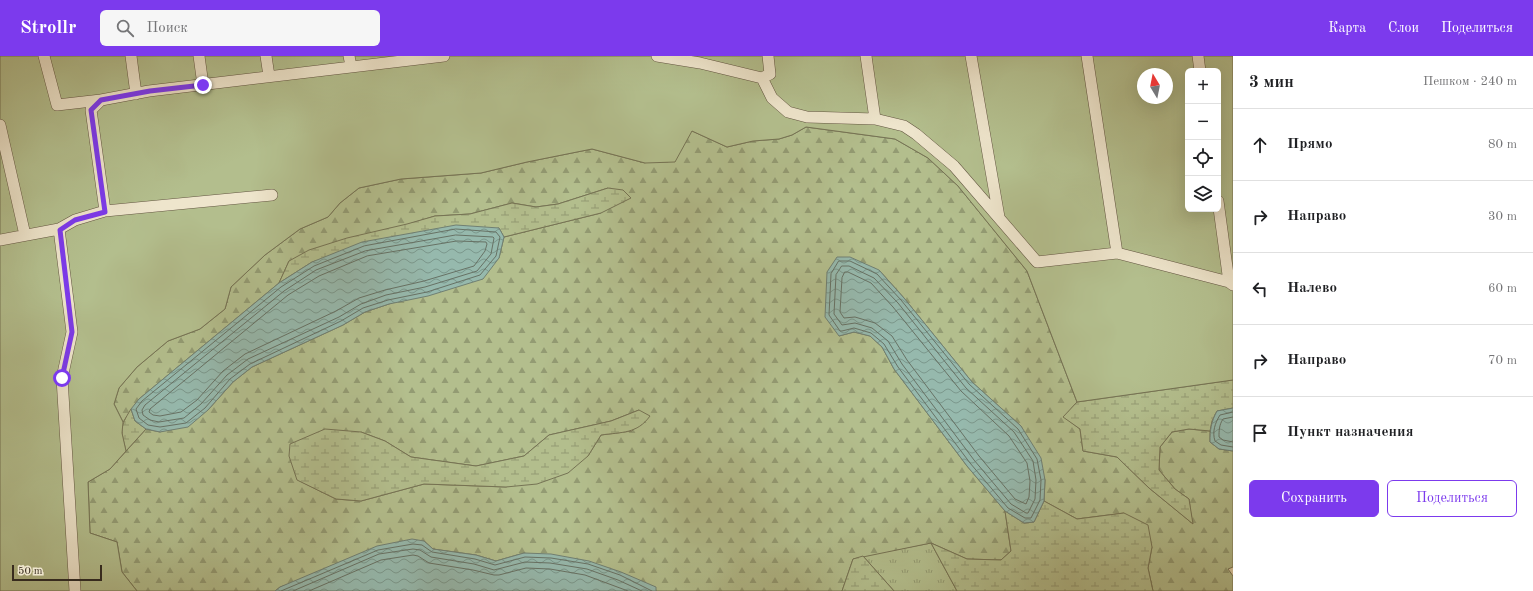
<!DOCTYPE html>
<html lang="ru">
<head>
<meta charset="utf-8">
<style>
  body { margin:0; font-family:"Old Standard TT",serif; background:#f6f6f6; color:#202124 }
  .controls { position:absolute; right:12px; top:12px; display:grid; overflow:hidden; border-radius:6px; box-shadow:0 4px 16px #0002 }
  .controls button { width:36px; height:36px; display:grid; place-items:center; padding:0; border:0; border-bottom:1px solid #e0e0e0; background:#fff; color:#202124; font:20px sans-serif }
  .compass { position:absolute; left:1137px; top:12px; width:36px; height:36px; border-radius:50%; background:#fff; box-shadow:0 4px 16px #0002; rotate:350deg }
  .scale { position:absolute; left:12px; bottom:10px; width:90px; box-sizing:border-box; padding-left:4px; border:2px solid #382b1d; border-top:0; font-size:11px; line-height:14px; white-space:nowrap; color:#382b1d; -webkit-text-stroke:3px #eee5cc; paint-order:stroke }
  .stop { position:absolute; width:12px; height:12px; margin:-9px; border:3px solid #7c3aed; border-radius:50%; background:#fff }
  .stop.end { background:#7c3aed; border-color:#fff; box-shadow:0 1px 4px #0008 }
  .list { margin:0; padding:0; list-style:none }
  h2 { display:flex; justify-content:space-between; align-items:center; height:52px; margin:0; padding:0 16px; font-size:17px }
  h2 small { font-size:13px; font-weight:400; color:#757577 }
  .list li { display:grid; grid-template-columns:26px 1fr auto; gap:12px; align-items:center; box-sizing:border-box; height:72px; padding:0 16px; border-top:1px solid #e0e0e0 }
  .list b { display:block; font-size:15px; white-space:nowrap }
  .list em { font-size:13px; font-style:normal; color:#757577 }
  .actions { display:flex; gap:8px; padding:12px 16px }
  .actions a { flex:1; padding:9px 0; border:1px solid #7c3aed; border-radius:6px; text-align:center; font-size:14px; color:#7c3aed }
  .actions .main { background:#7c3aed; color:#fff }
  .icon { flex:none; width:22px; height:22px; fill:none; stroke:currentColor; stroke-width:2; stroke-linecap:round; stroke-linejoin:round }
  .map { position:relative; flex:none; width:1233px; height:535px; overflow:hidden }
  header { display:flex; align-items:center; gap:24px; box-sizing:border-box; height:56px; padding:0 20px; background:#7c3aed; color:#fff }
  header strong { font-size:19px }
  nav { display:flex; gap:22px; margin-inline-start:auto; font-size:14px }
  .search { width:280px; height:36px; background:#f6f6f6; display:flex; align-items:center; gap:10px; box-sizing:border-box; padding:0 14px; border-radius:6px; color:#757577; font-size:15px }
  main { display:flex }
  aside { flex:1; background:#fff }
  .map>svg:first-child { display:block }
  .grass { fill:url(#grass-tufts); stroke:#767455 }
  .forest { fill:url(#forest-firs); stroke:#767455; fill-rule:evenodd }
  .wetland { fill:url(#wetland-marsh); stroke:#767455 }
  .garden { fill:#b3be8d; stroke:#767455; fill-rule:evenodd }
  .water { fill:url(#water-waves); stroke:#708073 }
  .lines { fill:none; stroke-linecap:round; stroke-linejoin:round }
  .shore { stroke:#677265; stroke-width:1 }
  .minor-casing { stroke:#635642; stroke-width:12 }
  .minor { stroke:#eee5cc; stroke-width:11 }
  .route { stroke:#7c3aed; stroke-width:5 }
</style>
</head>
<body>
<header>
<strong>Strollr</strong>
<div class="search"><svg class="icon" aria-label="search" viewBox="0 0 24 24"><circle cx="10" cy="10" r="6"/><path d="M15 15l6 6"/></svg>Поиск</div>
<nav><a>Карта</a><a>Слои</a><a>Поделиться</a></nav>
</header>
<main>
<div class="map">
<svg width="1233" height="535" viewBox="0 0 1233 535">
  <defs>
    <pattern id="grass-tufts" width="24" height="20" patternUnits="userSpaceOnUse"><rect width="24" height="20" fill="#b3be8d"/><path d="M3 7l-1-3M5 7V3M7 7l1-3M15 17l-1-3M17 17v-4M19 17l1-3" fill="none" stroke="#939b73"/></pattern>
    <pattern id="forest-firs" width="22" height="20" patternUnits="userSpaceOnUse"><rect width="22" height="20" fill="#b3be8d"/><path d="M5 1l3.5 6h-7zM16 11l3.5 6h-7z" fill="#939b73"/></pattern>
    <pattern id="wetland-marsh" width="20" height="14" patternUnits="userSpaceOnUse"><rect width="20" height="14" fill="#b3be8d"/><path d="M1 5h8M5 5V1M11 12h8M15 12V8" fill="none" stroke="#939b73"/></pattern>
    <pattern id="water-waves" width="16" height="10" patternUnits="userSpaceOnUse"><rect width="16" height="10" fill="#96b9ad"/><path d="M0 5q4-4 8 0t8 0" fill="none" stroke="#7b978c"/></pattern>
  </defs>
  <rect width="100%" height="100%" fill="#e5d7b1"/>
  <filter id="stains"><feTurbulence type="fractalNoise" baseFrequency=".005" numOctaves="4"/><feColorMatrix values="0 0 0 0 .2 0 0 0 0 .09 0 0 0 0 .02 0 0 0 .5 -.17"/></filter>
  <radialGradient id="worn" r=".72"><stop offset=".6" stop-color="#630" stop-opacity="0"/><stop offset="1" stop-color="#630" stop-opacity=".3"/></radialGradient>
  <path class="grass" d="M931,487L957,535H894L863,500Z"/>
  <path class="forest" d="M806,71L895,83L928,102L958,130L1027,215L1077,346L1064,361L1080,373L1083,395L1117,401L1149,432L1192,467L1189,443L1175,433L1159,414L1160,391L1172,376L1189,373L1210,375V386L1219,393L1233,395V511L1228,513L1233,520V535H1153L1148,512L1152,491L1124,457L1077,463L1044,445L1045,424L1021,370L972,326L904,242L879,214L839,280L854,276L870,280L882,291L894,313L967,410L1005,455L1011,495L1001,504L967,503L931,487L853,503L842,535H656L655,531L524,497L496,505L476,499L433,493L424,485L280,531L275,535H137L122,516L117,486L90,477L88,426L110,413L146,373L160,376L208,354L233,326L252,311L343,269L365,256L389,248L499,202L504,181L601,157L608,132L558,148L536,151L512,147L470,158L435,160L289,205L279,227L139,343L123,366L114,348L119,332L137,311L168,285L200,273L225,253L231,231L265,199L300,173L328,161L340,147L359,132L401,123L481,117L527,106L592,93L645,107L692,75L727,91L753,85L779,83L792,79ZM639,354L632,375L601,379L588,400L506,431L424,428L361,445L336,443L298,424L361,376L385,385L411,401L476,410L524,400L549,379L611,365Z"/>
  <path class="wetland" d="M608,132L623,134L631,142L601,157L504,181L499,172L312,206L279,227L289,205L309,194L347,182L407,168L435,160L470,158L512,147L536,151L558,148Z
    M1233,324V352L1217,355L1212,365L1210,375L1189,373L1172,376L1160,391L1159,414L1175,433L1189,443L1193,468L1149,432L1117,401L1083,395L1080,373L1063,361L1077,346Z
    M131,353L135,365L146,373L126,395C121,374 119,372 131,353Z
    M639,354L650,360C637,378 622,376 601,379L588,400L568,417L537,428L506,431L424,428L361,445L336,443L297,424L289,400L290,388L325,373L361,376L385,385L411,401L476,410L524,400L549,379L611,365Z
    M1044,445L1077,463L1124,457L1148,469L1152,491L1148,512L1153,535H957L931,487L967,503L1001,504L1011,495L1005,455L1024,467L1034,466Z
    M863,500L894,535H842L853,503Z"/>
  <path class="garden" d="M0,0H1233V324L1077,346L1027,215L958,130L928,102L895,83L806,71L792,79L779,83L753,85L727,91L692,75L675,106L645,107L592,93L527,106L481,117L401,123L359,132L340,147L328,161L300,173L265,199L231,231L225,253L200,273L168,285L137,311L119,332L114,348L123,366L122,377L126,395L110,413L88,426L90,477L117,486L122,516L137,535H0ZM1188,15H1218V153H1188ZM1143,18H1167V42H1143Z"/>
  <path class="water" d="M456,169L499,172L504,181L499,202L483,223L428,240L389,248L365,256L343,269L252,311L233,326L208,354L188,371L160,376L146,373L135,365L131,353L139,343L279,227L312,206L362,186Z
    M837,201H850L879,214L904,242L972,326L1021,370L1041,402L1045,424L1044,445L1034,466L1024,467L1005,455L967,410L894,313L882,291L870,280L854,276L839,280L825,261L827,216Z
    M1233,352V395L1219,393L1210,386C1210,374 1211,366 1217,355Z
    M412,483L424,485L433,493L476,499L496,505L524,497L551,498L589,505L621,516L656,531V535H275L280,531L377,490Z"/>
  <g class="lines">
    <path class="shore" d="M456,173L496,176L500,181L496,200L480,219L427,236L388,244L363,252L341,265L250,308L230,323L205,352L186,367L160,371L148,369L139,362L136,353L142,345L281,231L314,210L364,190Z
      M456,179L493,181L494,182L491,198L477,215L425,231L386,239L361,248L339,261L248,303L227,319L201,348L184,362L159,366L150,364L143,359L142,354L145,349L284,235L316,214L365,195Z
      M457,185L486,186L487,188L485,195L474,210L424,225L385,234L359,242L336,255L245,298L223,315L197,344L181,356L160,360L153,359L149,356L150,353L288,239L319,220L367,200Z
      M839,205H850L877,218L901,244L969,328L1018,373L1037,403L1041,424L1040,444L1031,462H1025L1008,452L970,407L898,311L884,288L871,277L854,272L842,275H840L829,259L831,218Z
      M842,210H849L874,222L898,247L966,332L1014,376L1033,405L1036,424L1035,443L1028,457H1026L1011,448L974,404L902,308L888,285L872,272L855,267L842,269L834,258L836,219Z
      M845,216H848L871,227L893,251L961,335L1009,380L1027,407L1030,425L1029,441L1026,448L1015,443L979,400L907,304L892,280L875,267L855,261L844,262L840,256L842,222Z
      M1233,356L1220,359C1215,367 1212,376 1215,385L1221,389L1233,391
      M1233,361L1223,363C1219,369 1219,375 1219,381L1223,384L1233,386
      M281,535L378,494L413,488L422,489L432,496L475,503L495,509L525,501L551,502L588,508L620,519L652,535
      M293,535L379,498L413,493L420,494L431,501L474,508L494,514L525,506L550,507L587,513L618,524L642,535
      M309,535L381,504L413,499L418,500L429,507L473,514L494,519H499L526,512L550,513L585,519L628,535"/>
    <g class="minor-casing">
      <path id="minor" d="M44,0L57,49L101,44
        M131,0L136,38
        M199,0L203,29
        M266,0L269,20
        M349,0L351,10
        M657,0L700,7L762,22L770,18L768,0
        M866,0L875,63
        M971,0L999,161
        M1087,0L1117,197
        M1198,0L1200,15
        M762,22L772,42L788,56L807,61L875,63L904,70L916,78L954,110L1037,206L1117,197L1229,226L1233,229
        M0,69L25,179
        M1218,145L1229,226
        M105,155L272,139
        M0,184L59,173
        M75,535L62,322L72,276L59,173L75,164L105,155L91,54L101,44L149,35L444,0"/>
    </g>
    <use href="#minor" class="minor"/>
  </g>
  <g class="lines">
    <path class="route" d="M62,322L72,276L60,174L75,164L105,156L91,54L101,44L150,35L203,29"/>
  </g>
  <rect width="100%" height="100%" filter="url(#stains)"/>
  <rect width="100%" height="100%" fill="url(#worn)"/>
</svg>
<div class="controls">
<button>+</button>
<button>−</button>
<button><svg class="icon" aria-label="locate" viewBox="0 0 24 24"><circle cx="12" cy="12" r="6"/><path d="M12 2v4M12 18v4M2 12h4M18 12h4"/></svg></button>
<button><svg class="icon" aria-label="layers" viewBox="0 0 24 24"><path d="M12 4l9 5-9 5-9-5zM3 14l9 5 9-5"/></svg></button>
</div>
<svg class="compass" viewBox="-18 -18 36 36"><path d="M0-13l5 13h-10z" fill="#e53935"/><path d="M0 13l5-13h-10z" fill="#757577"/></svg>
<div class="scale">50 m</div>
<div class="stop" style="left:62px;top:322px"></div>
<div class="stop end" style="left:203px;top:29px"></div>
</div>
<aside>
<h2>3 мин<small>Пешком · 240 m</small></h2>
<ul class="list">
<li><svg class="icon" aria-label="ahead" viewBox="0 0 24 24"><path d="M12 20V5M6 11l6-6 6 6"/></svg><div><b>Прямо</b></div><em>80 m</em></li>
<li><svg class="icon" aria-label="right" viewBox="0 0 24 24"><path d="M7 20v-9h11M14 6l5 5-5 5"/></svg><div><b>Направо</b></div><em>30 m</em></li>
<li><svg class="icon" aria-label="left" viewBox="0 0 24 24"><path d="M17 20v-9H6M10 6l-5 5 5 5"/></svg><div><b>Налево</b></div><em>60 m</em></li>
<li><svg class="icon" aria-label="right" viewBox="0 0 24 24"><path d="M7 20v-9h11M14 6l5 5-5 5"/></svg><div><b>Направо</b></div><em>70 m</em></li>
<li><svg class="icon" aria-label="arrive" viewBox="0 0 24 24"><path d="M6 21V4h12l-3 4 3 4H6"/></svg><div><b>Пункт назначения</b></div></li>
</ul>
<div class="actions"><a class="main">Сохранить</a><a>Поделиться</a></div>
</aside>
</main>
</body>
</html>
